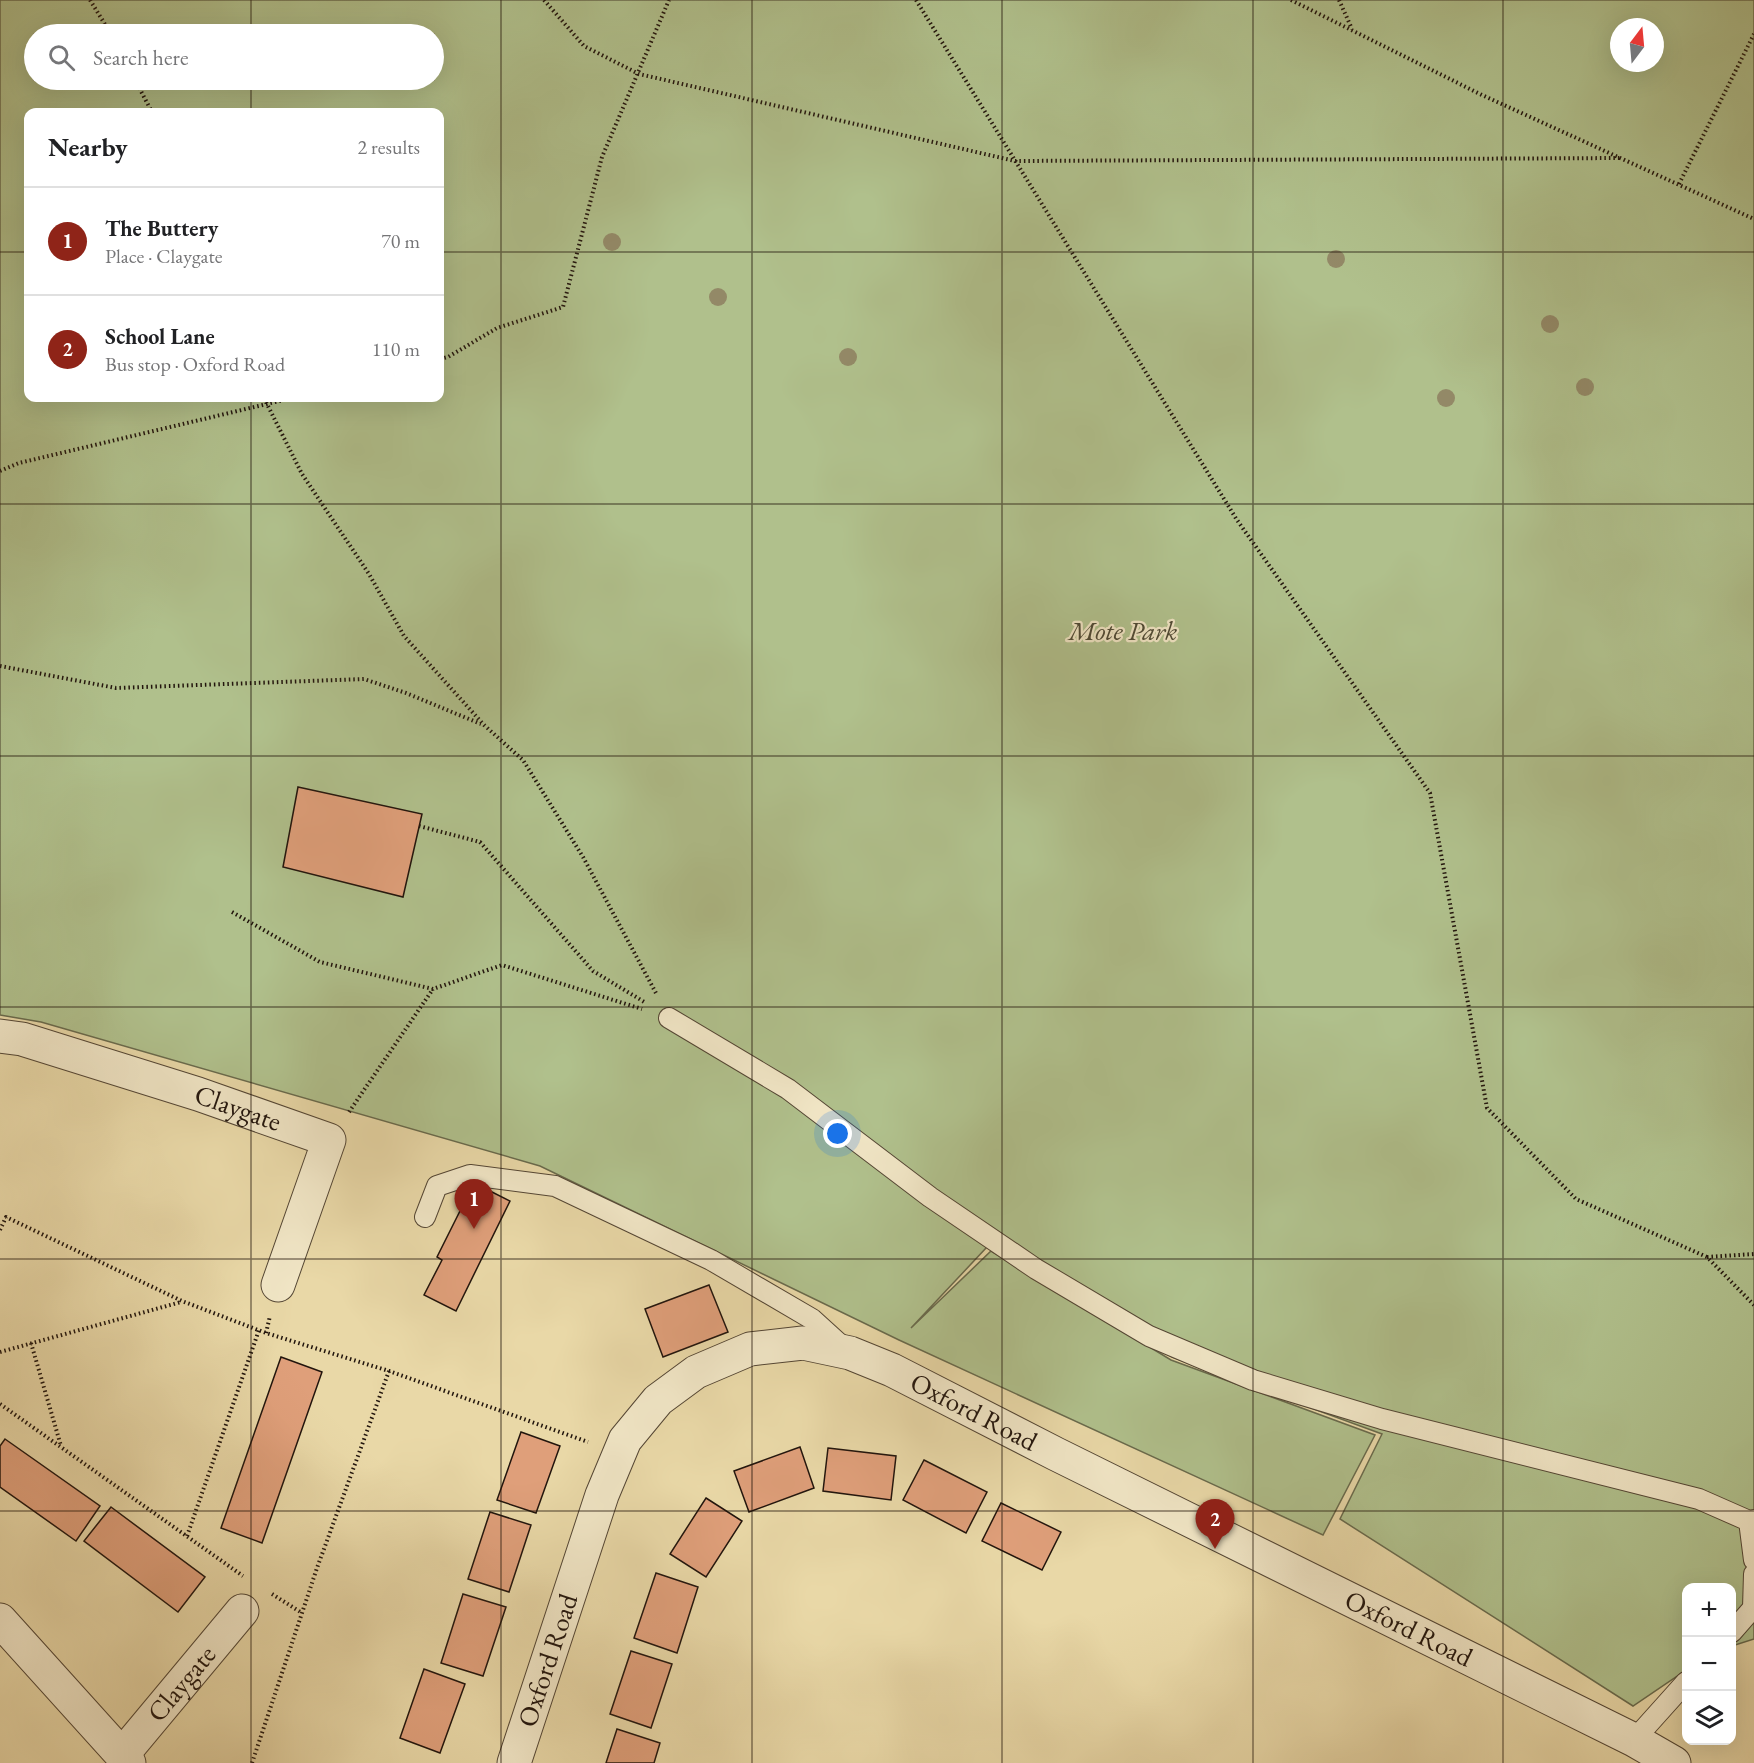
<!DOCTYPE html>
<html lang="en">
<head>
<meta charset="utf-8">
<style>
  body { margin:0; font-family:"EB Garamond",serif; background:#f6f6f6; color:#202124 }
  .controls { position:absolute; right:18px; bottom:18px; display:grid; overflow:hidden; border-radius:12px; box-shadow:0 6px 24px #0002 }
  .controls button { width:54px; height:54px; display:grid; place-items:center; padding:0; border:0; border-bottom:2px solid #e0e0e0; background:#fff; color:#202124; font:30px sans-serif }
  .compass { position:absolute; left:1610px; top:18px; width:54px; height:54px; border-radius:50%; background:#fff; box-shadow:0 6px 24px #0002; rotate:16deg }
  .you { position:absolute; left:838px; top:1134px; width:21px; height:21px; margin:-15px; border:4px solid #fff; border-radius:50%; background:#1a73e8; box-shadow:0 0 0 9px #1a73e833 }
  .badge { display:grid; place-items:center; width:39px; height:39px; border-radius:50%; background:#8f2418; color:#fff; font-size:20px; font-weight:700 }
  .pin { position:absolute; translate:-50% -50px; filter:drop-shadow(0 2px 3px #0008) }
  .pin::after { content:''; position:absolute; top:32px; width:21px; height:18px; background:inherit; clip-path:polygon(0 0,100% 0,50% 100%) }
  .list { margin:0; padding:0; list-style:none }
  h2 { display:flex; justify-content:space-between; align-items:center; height:78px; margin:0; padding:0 24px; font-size:26px }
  h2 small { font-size:20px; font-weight:400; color:#757577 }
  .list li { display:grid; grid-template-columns:39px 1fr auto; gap:18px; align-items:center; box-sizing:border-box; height:108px; padding:0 24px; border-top:2px solid #e0e0e0 }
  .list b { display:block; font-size:22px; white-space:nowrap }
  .list p { margin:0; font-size:20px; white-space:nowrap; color:#757577 }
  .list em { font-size:20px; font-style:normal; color:#757577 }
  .icon { flex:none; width:33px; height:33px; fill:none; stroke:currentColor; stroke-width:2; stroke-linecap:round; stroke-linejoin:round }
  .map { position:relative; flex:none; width:1754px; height:1763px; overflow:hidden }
  .search { position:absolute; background:#fff; box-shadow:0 6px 24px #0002; left:24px; top:24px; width:420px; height:66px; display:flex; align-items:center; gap:15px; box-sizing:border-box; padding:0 21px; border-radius:33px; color:#757577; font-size:22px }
  .panel { position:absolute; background:#fff; box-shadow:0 6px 24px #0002; left:24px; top:108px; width:420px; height:294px; border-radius:12px }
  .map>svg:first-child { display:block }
  .green { fill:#b0c08c; stroke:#696a4c; stroke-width:1.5; fill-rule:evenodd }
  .building { fill:#df9f7a; stroke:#22150d; stroke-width:1.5 }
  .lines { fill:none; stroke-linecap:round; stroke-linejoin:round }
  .lane-casing { stroke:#544634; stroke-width:22 }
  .street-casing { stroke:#544634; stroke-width:35 }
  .path { stroke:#22150d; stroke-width:4; stroke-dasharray:1.5 3; stroke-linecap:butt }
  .lane { stroke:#f1e6c6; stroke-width:20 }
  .street { stroke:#f1e6c6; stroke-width:33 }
  .tree { fill:#938967 }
  .grid { fill:none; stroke:#22150d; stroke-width:1.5; stroke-opacity:0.55 }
  .labels { text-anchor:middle; stroke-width:4.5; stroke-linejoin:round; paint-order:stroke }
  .park-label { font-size:27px; font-style:italic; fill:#4d4833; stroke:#f1e6c6 }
  .street-label { font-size:27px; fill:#22150d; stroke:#f1e6c6 }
</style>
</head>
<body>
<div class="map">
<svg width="1754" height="1763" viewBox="0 0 1754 1763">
  <rect width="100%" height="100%" fill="#e9d8a7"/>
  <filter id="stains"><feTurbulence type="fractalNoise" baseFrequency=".00333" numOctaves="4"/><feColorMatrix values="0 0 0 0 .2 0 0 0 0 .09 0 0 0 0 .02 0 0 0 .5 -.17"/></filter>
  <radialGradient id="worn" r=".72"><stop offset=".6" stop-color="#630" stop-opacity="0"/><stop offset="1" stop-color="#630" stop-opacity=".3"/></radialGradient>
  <path class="green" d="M0,0H1754V1639L1732,1646V1588H1686V1670L1633,1706L1340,1519L1382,1434L1172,1357L987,1247L911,1328L991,1251L1171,1360L1375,1435L1323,1535L899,1340L540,1166L41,1022L0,1015ZM1619,27H1655V63H1619ZM34,34H434V80H34ZM28,112H440V398H28Z"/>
  <path class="building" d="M298,787L422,814L403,897L283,867Z
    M488,1190L510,1201L456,1311L424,1295L442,1260L437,1257L470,1191L485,1198Z
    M709,1285L728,1332L663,1357L645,1309Z
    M281,1357L322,1372L262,1543L221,1528Z
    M521,1432L560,1446L536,1513L497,1500Z
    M5,1439L100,1506L76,1541L0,1487V1446Z
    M800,1447L814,1488L749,1512L734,1471Z
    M828,1448L896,1456L891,1500L823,1491Z
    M924,1460L987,1492L966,1533L903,1500Z
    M706,1498L742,1521L706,1577L670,1554Z
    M1001,1503L1061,1532L1042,1570L982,1541Z
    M111,1507L205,1577L178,1612L84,1541Z
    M490,1512L531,1525L509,1592L468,1579Z
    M656,1573L698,1587L677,1653L634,1638Z
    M463,1594L506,1607L483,1676L441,1663Z
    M631,1651L672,1664L651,1728L610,1714Z
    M424,1669L465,1684L440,1753L400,1738Z
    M617,1729L660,1743L654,1763H606Z"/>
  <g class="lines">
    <g class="lane-casing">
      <path id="lane" d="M669,1018L788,1089L930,1197L1036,1269L1149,1336L1253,1380L1382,1419L1699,1499L1749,1521
        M425,1217L437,1186L470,1175L555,1186L711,1260L812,1319L845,1349
        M1754,1520L1749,1521L1754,1560
        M1732,1632L1753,1608L1754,1574
        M1634,1740L1686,1682"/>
    </g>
    <g class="street-casing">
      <g id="street">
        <path id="s1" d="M0,1036L22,1039L198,1094L329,1140L278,1285"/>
        <path d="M0,1620L129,1763"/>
        <path id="s2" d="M122,1755L242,1611"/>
        <path id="s3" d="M514,1763L602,1495L625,1440L658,1400L696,1372L750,1349L803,1343L850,1353L892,1370L1056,1454L1634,1740L1674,1763"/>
      </g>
    </g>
    <path class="path" d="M90,0L111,34
      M544,0L584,46L639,74L1015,161L1622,158
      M916,0L1237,520L1430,793L1487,1108L1576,1199L1707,1257L1754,1305
      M1291,0L1482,95L1754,219
      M1339,0L1352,29
      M135,80L152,112
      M1679,184L1754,34
      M440,359L448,357L497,328L563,307L602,157L669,0
      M264,398L302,474L369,574L404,636L484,725L523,760L583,857L657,995
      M0,471L19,463L292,398
      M0,666L116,688L364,679L406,693L481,724
      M419,826L480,842L593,971L646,1003
      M232,912L320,962L433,989L502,965L642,1009
      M349,1112L433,989
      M0,1230L6,1217L182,1301L266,1333L389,1371L588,1442
      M1707,1257L1754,1254
      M266,1333L270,1316
      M31,1343L61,1446
      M0,1352L181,1302
      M0,1404L243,1576
      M187,1536L259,1330
      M272,1594L302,1613
      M252,1763L317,1568L389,1371"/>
    <use href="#lane" class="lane"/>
    <use href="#street" class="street"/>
  </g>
  <g class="tree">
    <circle cx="612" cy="242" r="9"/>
    <circle cx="1336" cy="259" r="9"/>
    <circle cx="718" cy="297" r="9"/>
    <circle cx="1550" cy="324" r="9"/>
    <circle cx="848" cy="357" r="9"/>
    <circle cx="1585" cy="387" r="9"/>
    <circle cx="1446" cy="398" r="9"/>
  </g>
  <path class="grid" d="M251,0V34M501,0V1763M752,0V1763M1002,0V1763M1253,0V1763M1503,0V1763M251,80V112M0,252H28M440,252H1754M251,398V1763M0,504H1754M0,756H1754M0,1007H1754M0,1259H1754M0,1511H1754"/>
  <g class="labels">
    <g class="park-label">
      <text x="1123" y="640">Mote Park</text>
    </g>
    <g class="street-label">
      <text dy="9" stroke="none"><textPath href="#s1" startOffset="249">Claygate</textPath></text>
      <text dy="9" stroke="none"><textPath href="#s3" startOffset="738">Oxford Road</textPath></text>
      <text dy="9" stroke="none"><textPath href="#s3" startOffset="1224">Oxford Road</textPath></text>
      <text dy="9" stroke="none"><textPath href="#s3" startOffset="108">Oxford Road</textPath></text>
      <text dy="9" stroke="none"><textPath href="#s2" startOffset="93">Claygate</textPath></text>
    </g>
  </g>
  <rect width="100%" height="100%" filter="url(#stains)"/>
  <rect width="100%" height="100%" fill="url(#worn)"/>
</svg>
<div class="controls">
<button>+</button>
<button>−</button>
<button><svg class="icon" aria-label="layers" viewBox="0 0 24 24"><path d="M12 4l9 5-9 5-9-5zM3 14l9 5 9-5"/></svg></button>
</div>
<svg class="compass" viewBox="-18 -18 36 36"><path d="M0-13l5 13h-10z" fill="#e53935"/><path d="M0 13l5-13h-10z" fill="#757577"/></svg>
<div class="you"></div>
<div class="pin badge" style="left:474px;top:1229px">1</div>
<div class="pin badge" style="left:1215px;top:1549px">2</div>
<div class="search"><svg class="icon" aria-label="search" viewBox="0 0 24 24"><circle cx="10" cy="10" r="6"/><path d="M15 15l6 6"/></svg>Search here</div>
<section class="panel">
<h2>Nearby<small>2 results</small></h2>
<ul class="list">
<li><span class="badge">1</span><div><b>The Buttery</b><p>Place · Claygate</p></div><em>70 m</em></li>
<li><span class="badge">2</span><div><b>School Lane</b><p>Bus stop · Oxford Road</p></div><em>110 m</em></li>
</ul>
</section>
</div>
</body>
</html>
